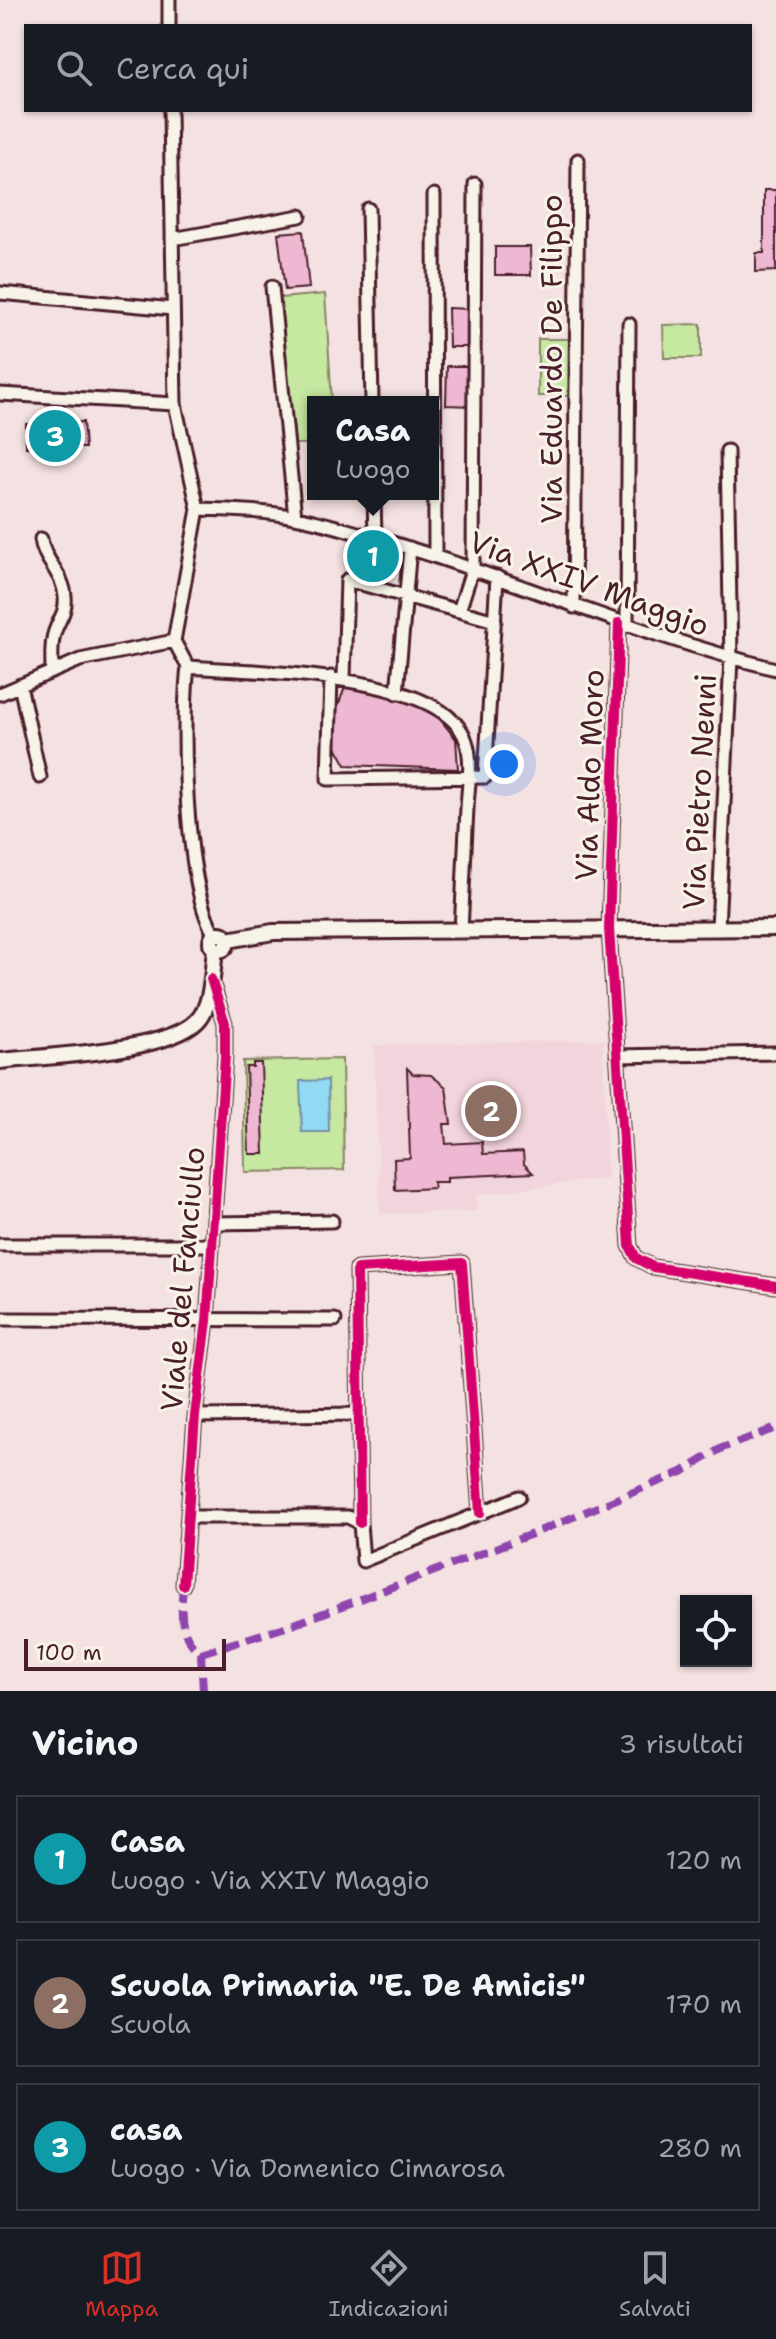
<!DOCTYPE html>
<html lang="it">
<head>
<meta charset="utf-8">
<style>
  body { margin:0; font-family:"Shantell Sans",sans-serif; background:#242831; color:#f1f3f6 }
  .controls { position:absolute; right:24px; bottom:24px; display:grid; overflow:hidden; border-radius:0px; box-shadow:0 2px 6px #0004 }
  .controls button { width:72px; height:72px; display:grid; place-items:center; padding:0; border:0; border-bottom:2px solid #363941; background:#171b24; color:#f1f3f6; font:40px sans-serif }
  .scale { position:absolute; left:24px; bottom:20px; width:202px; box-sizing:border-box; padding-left:8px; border:4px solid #4a1f2b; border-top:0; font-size:22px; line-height:28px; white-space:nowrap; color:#4a1f2b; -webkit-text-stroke:6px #f7f3e8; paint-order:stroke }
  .you { position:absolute; left:504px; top:764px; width:28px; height:28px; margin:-20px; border:6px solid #fff; border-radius:50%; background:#1a73e8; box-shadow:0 0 0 12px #1a73e833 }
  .badge { display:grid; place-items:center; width:52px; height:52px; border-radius:50%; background:#d93025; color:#fff; font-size:26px; font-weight:700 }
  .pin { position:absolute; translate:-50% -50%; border:4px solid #fff; box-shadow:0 2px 8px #0006 }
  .popup { position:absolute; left:307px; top:396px; width:132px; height:104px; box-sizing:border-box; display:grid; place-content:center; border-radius:0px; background:#171b24; filter:drop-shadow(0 2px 6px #0005); font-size:26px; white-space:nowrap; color:#9ea1a6 }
  .popup b { font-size:30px; color:#f1f3f6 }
  .popup::after { content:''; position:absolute; left:50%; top:100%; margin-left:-16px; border:16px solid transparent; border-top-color:#171b24 }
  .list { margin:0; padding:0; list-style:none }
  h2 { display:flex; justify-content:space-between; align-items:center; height:104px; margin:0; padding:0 32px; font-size:34px }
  h2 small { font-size:26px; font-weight:400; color:#9ea1a6 }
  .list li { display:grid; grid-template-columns:52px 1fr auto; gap:24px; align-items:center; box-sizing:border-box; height:128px; margin:0 16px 16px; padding:0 16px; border:2px solid #363941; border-radius:0px }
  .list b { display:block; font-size:30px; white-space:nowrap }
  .list p { margin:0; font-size:26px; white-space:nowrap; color:#9ea1a6 }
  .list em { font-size:26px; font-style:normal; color:#9ea1a6 }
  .icon { flex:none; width:44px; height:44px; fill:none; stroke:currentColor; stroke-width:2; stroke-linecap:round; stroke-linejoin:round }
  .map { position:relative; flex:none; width:776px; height:1691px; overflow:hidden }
  .search { position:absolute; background:#171b24; box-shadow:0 2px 6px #0004; left:24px; right:24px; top:24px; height:88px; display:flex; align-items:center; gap:20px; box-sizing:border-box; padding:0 28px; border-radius:0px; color:#9ea1a6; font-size:30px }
  .sheet { height:536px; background:#171b24 }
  nav { display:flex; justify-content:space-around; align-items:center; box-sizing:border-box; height:112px; border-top:2px solid #363941; background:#171b24; font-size:22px; color:#9ea1a6 }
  nav a { display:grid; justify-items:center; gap:4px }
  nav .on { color:#d93025 }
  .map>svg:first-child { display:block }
  .built { fill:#f2d5dc }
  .green { fill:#c6e8a1; stroke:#888466; stroke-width:2 }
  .water { fill:#91daf3; stroke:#758fa3; stroke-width:2 }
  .building { fill:#eeb8d2; stroke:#4a1f2b; stroke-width:2 }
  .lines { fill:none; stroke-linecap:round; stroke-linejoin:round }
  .minor-casing { stroke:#4a1f2b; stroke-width:17 }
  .tertiary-casing { stroke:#4a1f2b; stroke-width:20 }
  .minor { stroke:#f7f3e8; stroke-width:11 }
  .tertiary { stroke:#f7f3e8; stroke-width:14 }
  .quiet { stroke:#8e44ad; stroke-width:8; stroke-dasharray:16 8; stroke-linecap:butt }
  .cycleway-casing { stroke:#f7f3e8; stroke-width:15 }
  .cycleway { stroke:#d6006c; stroke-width:10 }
  .labels { text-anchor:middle; stroke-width:6; stroke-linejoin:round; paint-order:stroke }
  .street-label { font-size:30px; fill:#4a1f2b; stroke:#f7f3e8 }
</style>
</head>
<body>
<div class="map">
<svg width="776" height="1691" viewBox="0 0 776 1691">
  <rect width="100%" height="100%" fill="#f4e1e1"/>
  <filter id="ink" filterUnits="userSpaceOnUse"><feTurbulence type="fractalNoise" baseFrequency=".0125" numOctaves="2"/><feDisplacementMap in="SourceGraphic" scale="16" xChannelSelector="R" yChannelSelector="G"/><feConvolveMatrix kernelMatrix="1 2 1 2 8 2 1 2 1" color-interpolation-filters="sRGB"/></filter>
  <g filter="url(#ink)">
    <path class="built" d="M603,1040L607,1178L476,1195V1211L380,1214L374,1045Z"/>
    <path class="green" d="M325,294L332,402H313V444H295L280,298Z
      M701,324V358H664L663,325Z
      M538,339H570V396H538Z
      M342,1059L344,1170L245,1172L243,1061Z"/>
    <path class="water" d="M328,1080L329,1132H302L300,1081Z"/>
    <path class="building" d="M764,190H776V271L756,272V253H764Z
      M303,231L309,288L285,290L278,233Z
      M495,247H530L531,275H495Z
      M448,308L471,309L472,347H449Z
      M447,366H471L472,406L446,405Z
      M83,422L85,448L26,447V424Z
      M354,538L399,551L391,576L347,561Z
      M348,679L427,703L456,739L458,769L346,765L334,743L335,714Z
      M253,1063H261L264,1154H249L246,1067H253Z
      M407,1068L413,1074L431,1075L446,1087L451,1124H444L446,1144L482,1142L483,1154L523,1152L524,1164L533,1173L447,1177V1182H433L434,1188L395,1190L394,1159L410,1158Z"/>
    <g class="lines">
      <g class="minor-casing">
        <path id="minor" d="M169,0V26
          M170,110L175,404L198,509L174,641L188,667
          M434,195L435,556
          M368,209L372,402
          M172,239L300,216
          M272,287L295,517
          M0,293L173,309
          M0,394L175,404
          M374,494L375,538
          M198,509C224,510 251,510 277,514C315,519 352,532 389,542C520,581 643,637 776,669
          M41,539C43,560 64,574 65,597C67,615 55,623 53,639C51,649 52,661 52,672
          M574,607L578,160
          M459,611L473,567L475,184
          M619,623L609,929L630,1246L636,1258L653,1267L776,1286
          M627,626L629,324
          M188,667C250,672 444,672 466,741C473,762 468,786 467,808C465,849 463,890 461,931
          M188,667C181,724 185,889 215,935
          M331,677L328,779L485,777L497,577
          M344,678L347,580L495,621
          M20,685L40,777
          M397,693L410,548
          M0,694L80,660L174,641
          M718,928L731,658L727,451
          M617,1056L776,1053
          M214,1223L332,1221
          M0,1245H212
          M0,1319L335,1320
          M195,1416L359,1414
          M188,1517H348L360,1523L363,1561L519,1497
          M360,1523L357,1269L462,1263L480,1513
          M183,1585L195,1416L207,1321L225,1056V1023L213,985"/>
      </g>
      <g class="tertiary-casing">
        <path id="tertiary" d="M211 942a8 8 0 1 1 16 0a8 8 0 1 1-16 0Z
          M228,940L273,932L776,928
          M0,1061C46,1056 167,1052 197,1021C213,1005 212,970 215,950"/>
      </g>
      <use href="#minor" class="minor"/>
      <use href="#tertiary" class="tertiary"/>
      <path class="quiet" d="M183,1585C181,1611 178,1636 201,1653L203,1691
        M201,1653L292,1625L532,1534L682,1472L722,1448L776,1428"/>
      <g class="cycleway-casing">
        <path id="cycleway" d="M619,623L609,929L630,1246L636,1258L653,1267L776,1286
          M360,1523L357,1269L462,1263L480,1513
          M183,1585L195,1416L207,1321L225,1056V1023L211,979"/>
      </g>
      <use href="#cycleway" class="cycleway"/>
    </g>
  </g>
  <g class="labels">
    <g class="street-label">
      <text transform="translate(552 359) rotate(-90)" y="10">Via Eduardo De Filippo</text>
      <text transform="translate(589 584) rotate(20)" y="10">Via XXIV Maggio</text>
      <text transform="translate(590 775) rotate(-88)" y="10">Via Aldo Moro</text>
      <text transform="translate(700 792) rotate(-87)" y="10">Via Pietro Nenni</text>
      <text transform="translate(183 1279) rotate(-85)" y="10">Viale del Fanciullo</text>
    </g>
  </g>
</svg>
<div class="controls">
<button><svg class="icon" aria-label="locate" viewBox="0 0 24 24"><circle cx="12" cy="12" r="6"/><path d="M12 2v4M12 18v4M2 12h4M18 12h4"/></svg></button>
</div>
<div class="scale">100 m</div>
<div class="you"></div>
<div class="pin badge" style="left:373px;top:556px;background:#0f9aa8">1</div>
<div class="popup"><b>Casa</b>Luogo</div>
<div class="pin badge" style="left:491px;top:1111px;background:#8d6e63">2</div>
<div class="pin badge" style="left:55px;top:436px;background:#0f9aa8">3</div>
<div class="search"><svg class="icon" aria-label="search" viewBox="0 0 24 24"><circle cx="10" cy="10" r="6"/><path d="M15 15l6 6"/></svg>Cerca qui</div>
</div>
<section class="sheet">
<h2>Vicino<small>3 risultati</small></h2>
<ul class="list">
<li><span class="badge" style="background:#0f9aa8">1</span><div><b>Casa</b><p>Luogo · Via XXIV Maggio</p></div><em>120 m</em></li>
<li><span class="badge" style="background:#8d6e63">2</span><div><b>Scuola Primaria &quot;E. De Amicis&quot;</b><p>Scuola</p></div><em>170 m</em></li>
<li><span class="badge" style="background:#0f9aa8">3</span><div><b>casa</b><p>Luogo · Via Domenico Cimarosa</p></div><em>280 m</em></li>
</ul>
</section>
<nav>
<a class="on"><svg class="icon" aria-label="map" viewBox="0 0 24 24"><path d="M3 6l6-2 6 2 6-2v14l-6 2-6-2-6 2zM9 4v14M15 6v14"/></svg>Mappa</a>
<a><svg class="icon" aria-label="directions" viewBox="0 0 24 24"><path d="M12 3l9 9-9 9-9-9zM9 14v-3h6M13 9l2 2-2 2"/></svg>Indicazioni</a>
<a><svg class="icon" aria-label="saved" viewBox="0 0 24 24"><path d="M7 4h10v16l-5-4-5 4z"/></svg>Salvati</a>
</nav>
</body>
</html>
